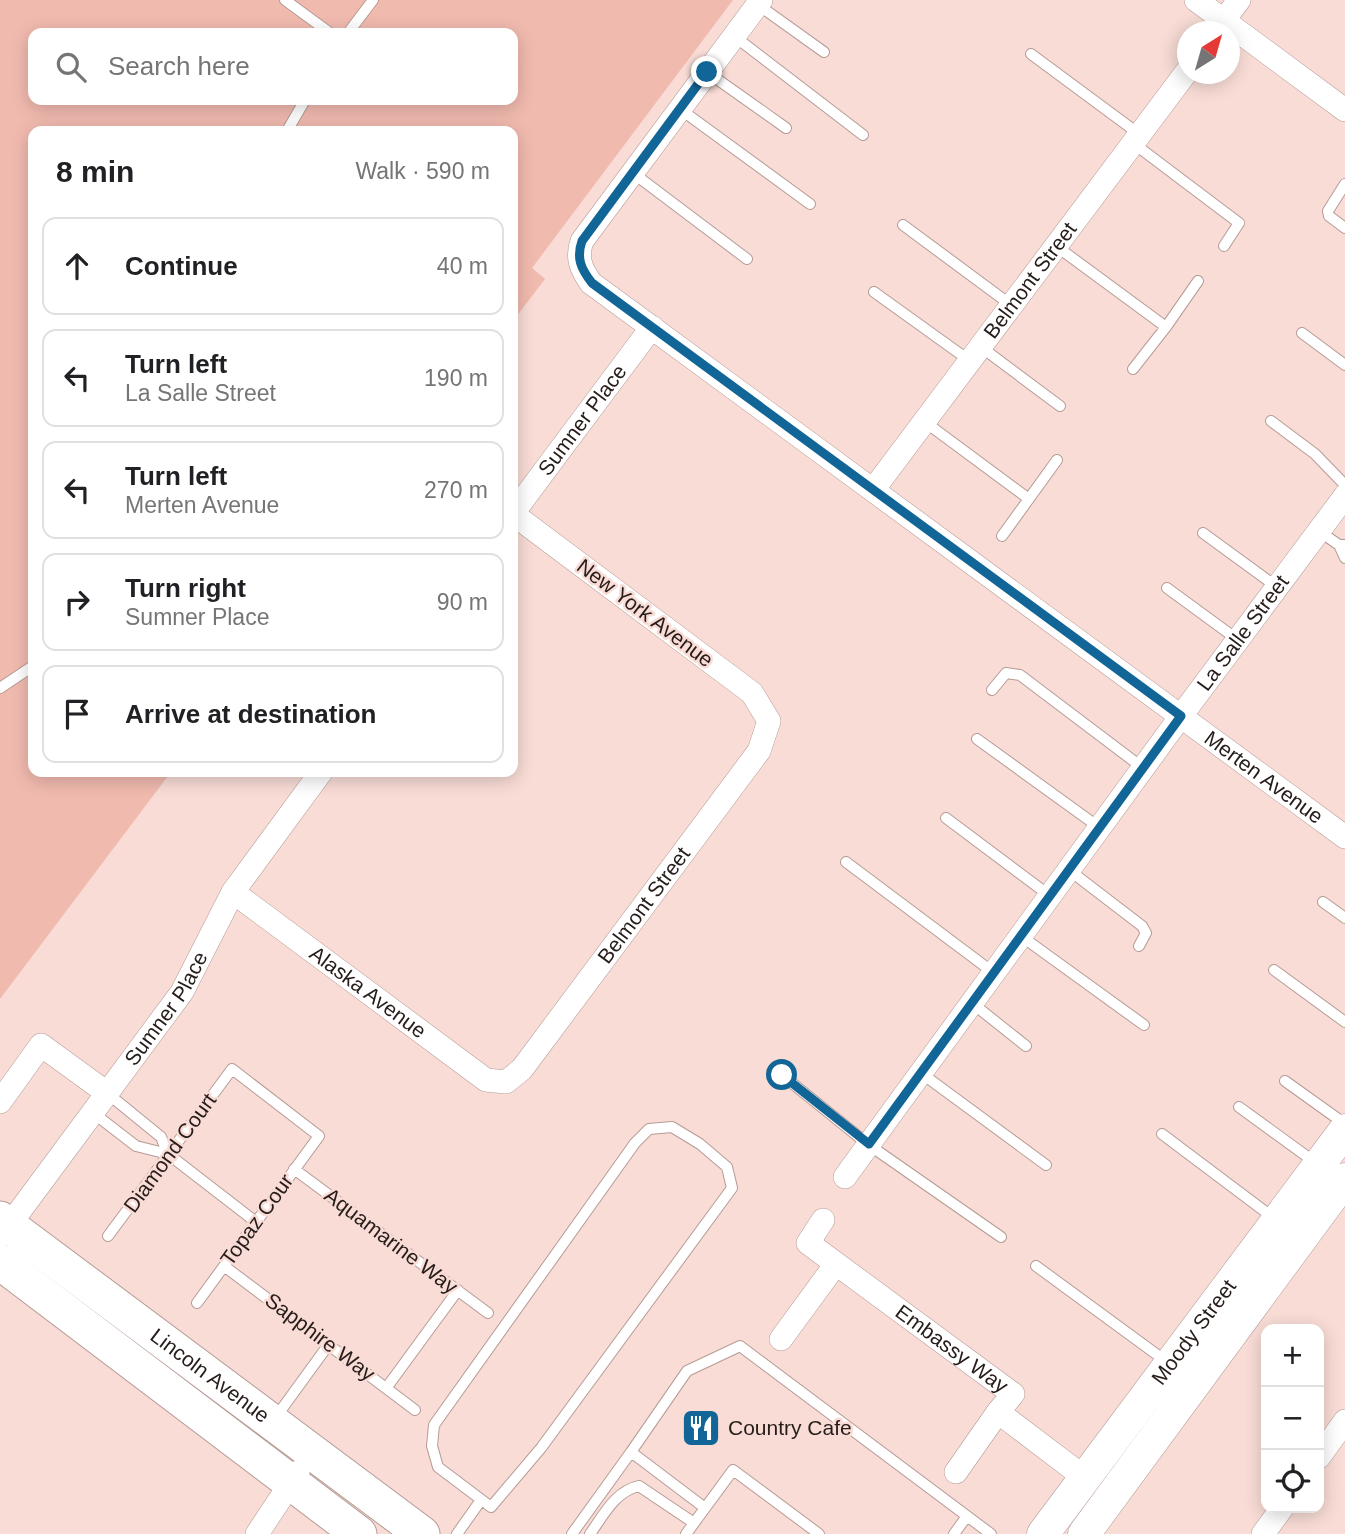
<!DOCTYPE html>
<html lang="en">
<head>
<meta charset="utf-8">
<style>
  body { margin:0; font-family:Helvetica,sans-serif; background:#f6f6f6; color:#202124 }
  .controls { position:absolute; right:21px; bottom:21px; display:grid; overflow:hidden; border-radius:14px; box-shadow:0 4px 18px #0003 }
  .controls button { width:63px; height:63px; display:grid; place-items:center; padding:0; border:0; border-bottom:2px solid #e0e0e0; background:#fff; color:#202124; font:35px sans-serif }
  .compass { position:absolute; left:1177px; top:21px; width:63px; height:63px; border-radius:50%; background:#fff; box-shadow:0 4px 18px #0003; rotate:37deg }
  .stop { position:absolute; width:21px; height:21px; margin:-16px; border:5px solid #116697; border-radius:50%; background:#fff }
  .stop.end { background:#116697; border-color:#fff; box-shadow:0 2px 7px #0008 }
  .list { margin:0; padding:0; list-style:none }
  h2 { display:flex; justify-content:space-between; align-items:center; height:91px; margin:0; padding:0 28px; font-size:30px }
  h2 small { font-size:23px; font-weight:400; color:#757577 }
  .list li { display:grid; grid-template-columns:46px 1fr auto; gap:21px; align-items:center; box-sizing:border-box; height:98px; margin:0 14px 14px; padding:0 14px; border:2px solid #e0e0e0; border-radius:14px }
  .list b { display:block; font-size:26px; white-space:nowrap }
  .list p { margin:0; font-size:23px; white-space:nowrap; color:#757577 }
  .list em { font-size:23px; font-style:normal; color:#757577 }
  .icon { flex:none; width:38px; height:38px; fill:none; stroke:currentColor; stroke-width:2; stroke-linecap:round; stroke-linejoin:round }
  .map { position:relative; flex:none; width:1345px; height:1534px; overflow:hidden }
  .search { position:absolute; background:#fff; box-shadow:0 4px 18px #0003; left:28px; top:28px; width:490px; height:77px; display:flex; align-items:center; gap:18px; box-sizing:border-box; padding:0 24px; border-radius:14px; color:#757577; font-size:26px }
  .panel { position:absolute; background:#fff; box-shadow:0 4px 18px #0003; left:28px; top:126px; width:490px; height:651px; border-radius:14px }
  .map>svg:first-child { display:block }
  .green { fill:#f1baaf; fill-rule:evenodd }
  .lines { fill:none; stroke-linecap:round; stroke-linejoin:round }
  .lane-casing { stroke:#b69b95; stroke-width:12 }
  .street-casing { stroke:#b69b95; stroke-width:24 }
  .secondary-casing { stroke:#b69b95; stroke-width:33 }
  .primary-casing { stroke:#b69b95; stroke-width:37 }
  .lane { stroke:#fff; stroke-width:10 }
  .street { stroke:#fff; stroke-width:23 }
  .secondary { stroke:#fff; stroke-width:32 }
  .primary { stroke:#fff; stroke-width:35 }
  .route { stroke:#116697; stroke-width:9 }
  .labels { text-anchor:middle; stroke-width:5; stroke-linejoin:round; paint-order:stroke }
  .street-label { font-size:21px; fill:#261c1a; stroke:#f9dcd6 }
  .poi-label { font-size:21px; fill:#261c1a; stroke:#f9dcd6; text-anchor:start }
</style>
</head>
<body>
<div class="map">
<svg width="1345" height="1534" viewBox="0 0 1345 1534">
  <rect width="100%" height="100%" fill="#f9dcd6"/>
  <path class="green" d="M0,0H733L532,268L545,279L513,321V131H33V772H171L0,999ZM33,33H513V100H33Z"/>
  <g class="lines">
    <g class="lane-casing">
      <path id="lane" d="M285,0L330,33
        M757,4L824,52
        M348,33L373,0
        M734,36L863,135
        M1031,54L1139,134
        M707,72L786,128
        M680,109L810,204
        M287,131L305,100
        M1133,143L1239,223L1224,246
        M633,173L747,259
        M1345,184L1328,211L1329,216L1345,228
        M903,225L1011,305
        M1056,246L1166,327L1198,281
        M874,292L970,361
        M1302,333L1345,365
        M981,347L1060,406
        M1133,369L1166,327
        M1271,421L1315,454L1345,485
        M925,422L1029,499
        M1319,531L1339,545H1345
        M1203,533L1277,587
        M1002,536L1057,460
        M1339,545L1345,558
        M1167,588L1238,640
        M0,688L33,666
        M992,690L1006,673L1020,675L1143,768
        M977,739L1100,828
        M946,818L1050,896
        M846,862L994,973
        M1069,870L1142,926L1146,933L1139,946
        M1323,902L1345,918
        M1021,936L1144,1025
        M1274,970L1345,1022
        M972,1003L1026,1046
        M921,1073L1046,1165
        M782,1075L869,1145L1001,1237
        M1285,1081L1345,1124
        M107,1093L161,1137L168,1154
        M1239,1107L1316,1163
        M92,1112L136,1146L168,1154L256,1222
        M672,1127L700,1144L727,1167L732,1188L541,1448L491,1507L438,1467L432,1446L434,1425L635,1143L649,1129Z
        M1162,1134L1275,1219
        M294,1169L488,1313
        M108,1236L232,1069L319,1136L197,1303
        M224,1266L415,1410
        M1036,1266L1167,1362
        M387,1387L458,1290
        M276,1417L329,1344
        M705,1508L631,1452L687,1371L740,1346L991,1534
        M457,1534L481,1500
        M572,1534L631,1452
        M590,1534C603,1516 615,1491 639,1486L694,1523
        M686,1534L733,1470L819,1534
        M954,1534L967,1516"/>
    </g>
    <g class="street-casing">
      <g id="street">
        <path id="s1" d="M761,0L582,241C576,258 581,269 591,283L1345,837"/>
        <path d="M1196,0L1345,110"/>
        <path d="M1216,31L1239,0"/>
        <path id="s2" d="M873,490L1188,70"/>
        <path id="s3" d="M513,513L652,327"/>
        <path id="s4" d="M233,892L486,1080L506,1082L522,1069L759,751L769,721L752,693L513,514"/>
        <path d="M0,1102L41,1045L107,1093"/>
        <path id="s5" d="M845,1177L1181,716L1345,496"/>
        <path id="s6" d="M823,1220L808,1243L1013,1394L998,1412L1085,1478"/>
        <path id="s7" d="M2,1235L182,992L233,892L321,772"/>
        <path d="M781,1339L836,1264"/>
        <path d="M1319,1457L1345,1421"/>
        <path d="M956,1472L998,1412"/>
        <path d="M257,1534L298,1472"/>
        <path d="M1263,1534L1282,1508"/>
      </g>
    </g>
    <g class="secondary-casing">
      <g id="secondary">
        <path id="s8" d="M1043,1534L1345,1130"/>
        <path d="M1084,1534L1345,1179"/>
      </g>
    </g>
    <g class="primary-casing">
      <g id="primary">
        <path id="s9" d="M0,1219L422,1534"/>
        <path d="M0,1262L359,1534"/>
      </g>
    </g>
    <use href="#lane" class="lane"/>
    <use href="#street" class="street"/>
    <use href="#secondary" class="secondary"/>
    <use href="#primary" class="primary"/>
  </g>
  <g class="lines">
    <path class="route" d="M707,72L582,241C576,258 581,269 592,283L1181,716L869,1144L782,1075"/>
  </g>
  <defs>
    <g id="restaurant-square" transform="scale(2.0125)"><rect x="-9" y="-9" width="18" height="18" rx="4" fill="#116697" stroke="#f9dcd6"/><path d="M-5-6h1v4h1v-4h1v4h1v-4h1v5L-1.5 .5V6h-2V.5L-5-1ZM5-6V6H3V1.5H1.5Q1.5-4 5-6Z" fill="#fff"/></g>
  </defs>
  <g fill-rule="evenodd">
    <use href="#restaurant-square" x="701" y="1428"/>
  </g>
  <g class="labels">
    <g class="street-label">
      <text dy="7" stroke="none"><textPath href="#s2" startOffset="262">Belmont Street</textPath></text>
      <text dy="7" stroke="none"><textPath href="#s3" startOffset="116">Sumner Place</textPath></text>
      <text transform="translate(645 613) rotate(37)" y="7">New York Avenue</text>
      <text dy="7" stroke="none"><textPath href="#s5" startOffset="674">La Salle Street</textPath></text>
      <text dy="7" stroke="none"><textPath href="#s1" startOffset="1180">Merten Avenue</textPath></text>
      <text dy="7" stroke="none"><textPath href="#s4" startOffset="560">Belmont Street</textPath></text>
      <text dy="7" stroke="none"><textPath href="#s4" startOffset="168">Alaska Avenue</textPath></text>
      <text dy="7" stroke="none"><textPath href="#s7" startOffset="280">Sumner Place</textPath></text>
      <text transform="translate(170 1153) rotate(-54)" y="7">Diamond Court</text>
      <text transform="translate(257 1220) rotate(-54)" y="7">Topaz Cour</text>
      <text transform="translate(391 1241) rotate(37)" y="7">Aquamarine Way</text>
      <text dy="7" stroke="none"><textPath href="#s8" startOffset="252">Moody Street</textPath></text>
      <text transform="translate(320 1337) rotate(37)" y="7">Sapphire Way</text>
      <text dy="7" stroke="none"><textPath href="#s6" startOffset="206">Embassy Way</textPath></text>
      <text dy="7" stroke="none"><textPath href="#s9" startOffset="262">Lincoln Avenue</textPath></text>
    </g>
    <g class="poi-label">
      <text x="728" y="1435">Country Cafe</text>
    </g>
  </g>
</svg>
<div class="controls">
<button>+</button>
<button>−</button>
<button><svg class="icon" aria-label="locate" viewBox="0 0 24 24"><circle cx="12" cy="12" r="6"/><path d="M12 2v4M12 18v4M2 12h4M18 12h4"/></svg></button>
</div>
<svg class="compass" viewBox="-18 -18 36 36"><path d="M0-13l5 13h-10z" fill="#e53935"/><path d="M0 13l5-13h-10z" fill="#757577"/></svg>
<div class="stop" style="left:782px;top:1075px"></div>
<div class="stop end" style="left:707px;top:72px"></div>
<div class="search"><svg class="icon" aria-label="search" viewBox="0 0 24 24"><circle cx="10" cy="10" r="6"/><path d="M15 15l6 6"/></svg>Search here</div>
<section class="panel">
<h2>8 min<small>Walk · 590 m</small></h2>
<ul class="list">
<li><svg class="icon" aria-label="ahead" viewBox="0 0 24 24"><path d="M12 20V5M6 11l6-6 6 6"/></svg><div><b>Continue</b></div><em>40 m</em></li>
<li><svg class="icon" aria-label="left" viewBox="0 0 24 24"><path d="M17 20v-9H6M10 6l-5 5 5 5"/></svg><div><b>Turn left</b><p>La Salle Street</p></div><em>190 m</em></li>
<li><svg class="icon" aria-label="left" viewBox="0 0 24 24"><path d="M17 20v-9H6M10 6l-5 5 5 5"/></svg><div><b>Turn left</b><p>Merten Avenue</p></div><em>270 m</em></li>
<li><svg class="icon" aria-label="right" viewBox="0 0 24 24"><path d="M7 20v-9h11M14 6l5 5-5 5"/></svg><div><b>Turn right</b><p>Sumner Place</p></div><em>90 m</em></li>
<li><svg class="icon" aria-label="arrive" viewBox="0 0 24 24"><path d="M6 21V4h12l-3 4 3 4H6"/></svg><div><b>Arrive at destination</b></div></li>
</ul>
</section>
</div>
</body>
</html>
